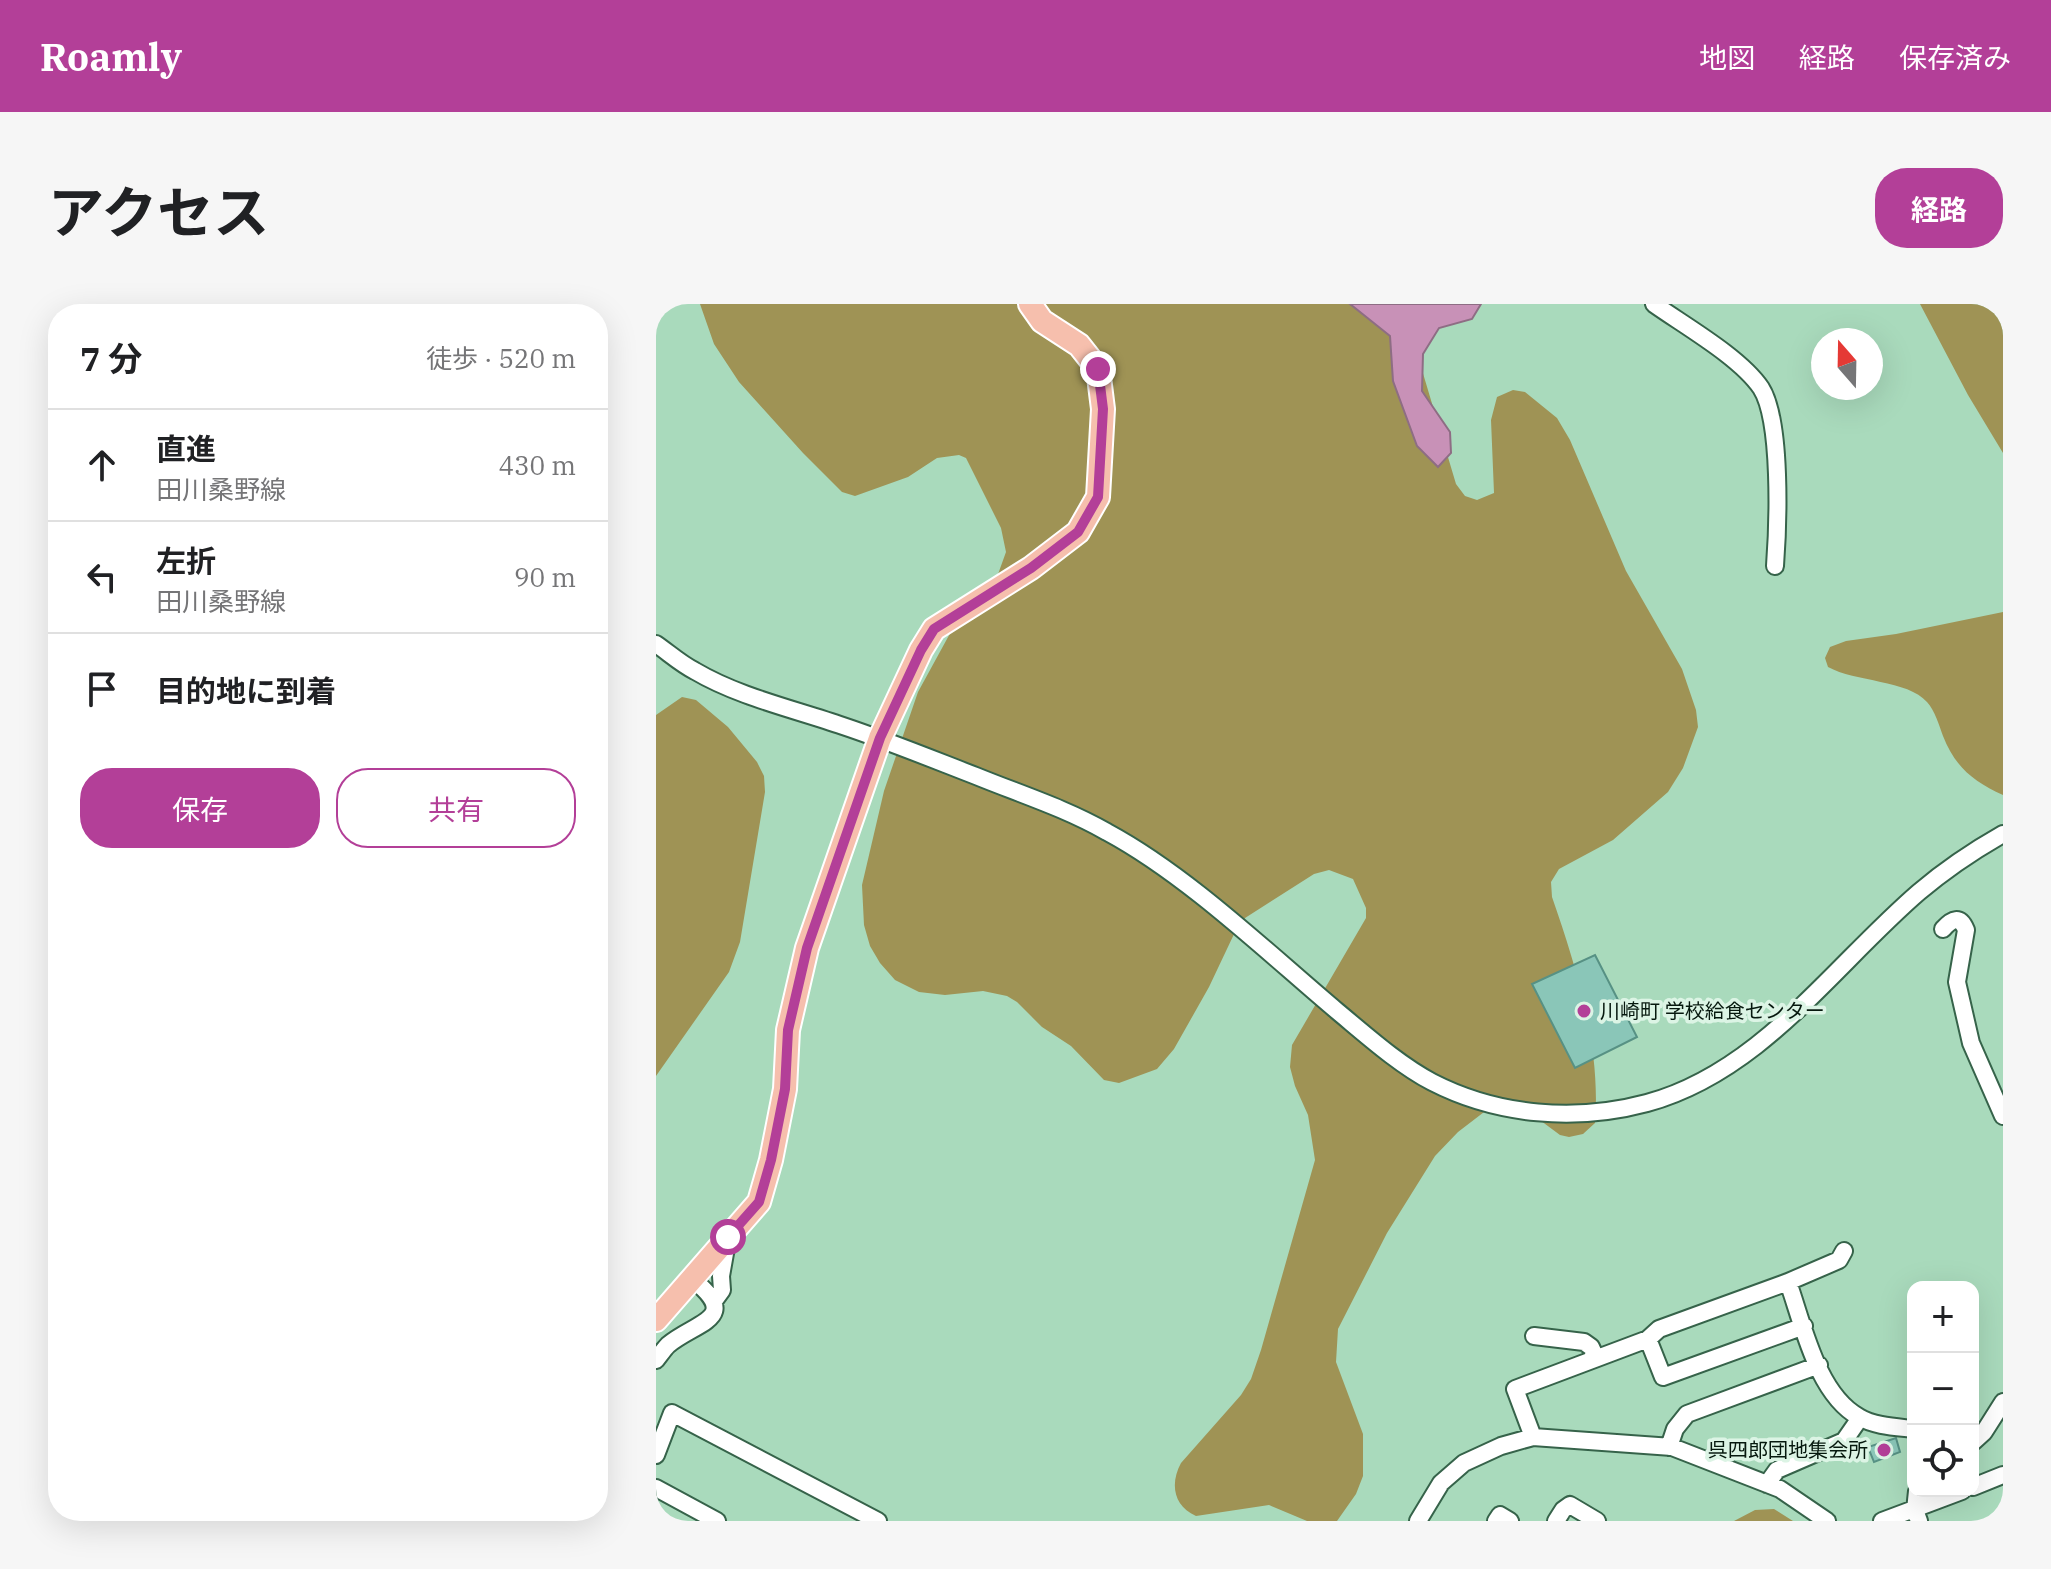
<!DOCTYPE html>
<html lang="ja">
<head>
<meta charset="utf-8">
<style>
  body { margin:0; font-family:"IBM Plex Serif","Noto Sans JP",serif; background:#f6f6f6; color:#202124 }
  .controls { position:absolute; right:24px; bottom:24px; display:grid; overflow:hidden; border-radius:16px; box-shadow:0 8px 32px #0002 }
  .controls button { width:72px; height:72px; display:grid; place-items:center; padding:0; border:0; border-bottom:2px solid #e0e0e0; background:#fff; color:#202124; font:40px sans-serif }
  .compass { position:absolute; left:1155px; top:24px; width:72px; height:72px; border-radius:50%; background:#fff; box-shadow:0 8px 32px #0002; rotate:340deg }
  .stop { position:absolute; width:24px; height:24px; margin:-18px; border:6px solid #b33f98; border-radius:50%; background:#fff }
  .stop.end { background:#b33f98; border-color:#fff; box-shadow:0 2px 8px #0008 }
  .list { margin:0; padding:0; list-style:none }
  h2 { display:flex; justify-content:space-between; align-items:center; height:104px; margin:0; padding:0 32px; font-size:34px }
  h2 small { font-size:26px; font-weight:400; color:#757577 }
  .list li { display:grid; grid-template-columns:52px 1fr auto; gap:24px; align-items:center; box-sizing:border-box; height:112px; padding:0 32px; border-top:2px solid #e0e0e0 }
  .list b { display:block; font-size:30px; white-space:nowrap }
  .list p { margin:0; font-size:26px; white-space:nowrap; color:#757577 }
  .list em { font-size:26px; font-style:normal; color:#757577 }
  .actions { display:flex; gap:16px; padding:24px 32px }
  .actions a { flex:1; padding:18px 0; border:2px solid #b33f98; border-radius:32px; text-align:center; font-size:28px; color:#b33f98 }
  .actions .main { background:#b33f98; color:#fff }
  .icon { flex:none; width:44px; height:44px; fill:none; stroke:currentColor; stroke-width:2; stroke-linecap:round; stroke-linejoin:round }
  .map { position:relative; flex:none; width:1347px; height:1217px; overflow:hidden; border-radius:32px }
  header { display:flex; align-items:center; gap:48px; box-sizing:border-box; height:112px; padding:0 40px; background:#b33f98; color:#fff }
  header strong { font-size:38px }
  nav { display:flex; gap:44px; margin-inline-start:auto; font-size:28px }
  .intro { display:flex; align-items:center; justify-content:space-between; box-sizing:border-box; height:192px; padding:0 48px }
  h1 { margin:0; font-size:56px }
  .button { padding:20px 36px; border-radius:32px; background:#b33f98; color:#fff; font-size:28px; font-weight:700 }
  main { display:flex; gap:48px; padding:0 48px }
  aside { flex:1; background:#fff; border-radius:32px; box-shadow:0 8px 32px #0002 }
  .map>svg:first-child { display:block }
  .forest { fill:#9f9355 }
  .water { fill:#c891b7; stroke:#8e6d84; stroke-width:2 }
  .building { fill:#8ac6b8; stroke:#579184; stroke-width:2 }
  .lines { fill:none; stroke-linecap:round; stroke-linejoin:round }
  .minor-casing { stroke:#36634a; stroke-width:20 }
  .major-casing { stroke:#fff; stroke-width:26 }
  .minor { stroke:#fff; stroke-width:16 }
  .major { stroke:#f6bfad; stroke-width:22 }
  .route { stroke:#b33f98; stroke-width:10 }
  .poi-dot { fill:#b33f98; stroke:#dcf4e5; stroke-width:3 }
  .labels { text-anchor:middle; stroke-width:7; stroke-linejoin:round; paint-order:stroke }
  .poi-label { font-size:20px; fill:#06180e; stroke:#dcf4e5; text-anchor:start }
</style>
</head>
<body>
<header>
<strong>Roamly</strong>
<nav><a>地図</a><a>経路</a><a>保存済み</a></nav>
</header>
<div class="intro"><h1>アクセス</h1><a class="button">経路</a></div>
<main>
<aside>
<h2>7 分<small>徒歩 · 520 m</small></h2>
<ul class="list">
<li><svg class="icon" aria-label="ahead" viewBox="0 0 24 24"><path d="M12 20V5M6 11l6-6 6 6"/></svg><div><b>直進</b><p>田川桑野線</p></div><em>430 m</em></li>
<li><svg class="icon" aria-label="left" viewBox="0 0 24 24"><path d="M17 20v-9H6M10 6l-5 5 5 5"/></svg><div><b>左折</b><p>田川桑野線</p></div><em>90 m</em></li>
<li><svg class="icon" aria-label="arrive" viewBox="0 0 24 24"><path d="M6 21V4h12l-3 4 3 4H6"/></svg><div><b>目的地に到着</b></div></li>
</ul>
<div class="actions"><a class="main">保存</a><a>共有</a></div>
</aside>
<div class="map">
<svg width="1347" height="1217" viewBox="0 0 1347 1217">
  <rect width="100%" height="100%" fill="#a9dabc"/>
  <path class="forest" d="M44,0H732L766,66L800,180L809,192L821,196L838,189L835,116L841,93L857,86L869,88L901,114L914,136L970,267L1026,365L1040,406L1042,423L1027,464L1012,488L957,536L903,565L895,578L896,593C921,665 945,743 939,819L927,830L913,833L904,831L873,808L832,805L802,828L779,852L731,929L682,1025L680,1058L707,1130V1172L700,1190L681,1217H651L613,1201L540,1212C517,1202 514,1179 525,1159L585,1091L595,1075L605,1046L659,856L652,811L639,782L634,763L636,741L710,614V604L697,575L673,566L658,570L589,614L579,628L553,683L518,745L501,765L463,779L448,776L415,742L386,723L361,698L351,692L327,687L289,691L263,688L239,676L224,659L214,642L208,621L206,581L228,487L262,388L303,313L341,273L350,248L345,224L310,154L303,151L281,154L252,173L199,192L186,188L147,149L83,78L58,40Z
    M1264,0H1347V149L1312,91Z
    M1347,308V491C1318,478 1299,463 1287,432C1283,421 1279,407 1271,398C1252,376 1199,378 1172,363L1169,354L1174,343L1190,337L1240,330Z
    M26,393L40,396L72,423L101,458L108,472L109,488L84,638L73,668L0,772V411Z
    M1118,1205L1137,1217H1078L1099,1206Z"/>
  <path class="water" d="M694,0H825L816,15L783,24L767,50L766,87L794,128L795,149L782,163L761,142L737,77L734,32Z"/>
  <path class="building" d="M939,651L981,733L919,764L876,680Z
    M1240,1134L1244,1148L1218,1158L1212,1143Z"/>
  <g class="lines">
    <g class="minor-casing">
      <path id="minor" d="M998,0C1029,22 1084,53 1105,84C1126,117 1122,222 1119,262
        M0,340C13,349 25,360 39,367C83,393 138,405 187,422C232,437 276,455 320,472C364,490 409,504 451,528C531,571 611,648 681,707C710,731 742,760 776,778C842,812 920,818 991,799C1105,768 1177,662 1263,588C1289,566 1317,547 1347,530
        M1287,625C1296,615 1304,611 1310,626L1301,678L1315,739L1347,812
        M1132,978L1183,956L1188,947
        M58,997L66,986L65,972L71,938
        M878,1032L928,1038L935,1043L940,1054
        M992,1035L1007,1073L1148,1022
        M0,1056C4,1051 8,1045 12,1041C41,1017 87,1015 35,974
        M877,1133L859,1085L992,1035L1003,1025L1132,978C1147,1020 1161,1090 1203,1113C1218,1122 1240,1123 1257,1125
        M1317,1138L1328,1128L1347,1098
        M1013,1143L1019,1125L1031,1110L1163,1061
        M0,1151L16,1109L222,1217
        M1111,1180L1121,1166L1188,1137L1204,1114
        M1317,1183L1347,1171
        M0,1184L61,1217
        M1261,1187L1259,1206L1263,1217
        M762,1217L785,1179L808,1159L845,1142L877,1133L1016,1143L1124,1185L1171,1217
        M840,1217L844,1211L854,1217
        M900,1217L907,1206L914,1201L941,1217
        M1226,1217L1306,1187"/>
    </g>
    <g class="major-casing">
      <path id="major" d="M0,1016L103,898L115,856L129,785L132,726L151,644L224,434L265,346L278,325L375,264L422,228L442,193L447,105L442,65L423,41L386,17L374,0"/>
    </g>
    <use href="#minor" class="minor"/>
    <use href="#major" class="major"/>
  </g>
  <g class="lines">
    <path class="route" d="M72,933L103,898L115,856L129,785L132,726L151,644L224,434L265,346L278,325L375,264L422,228L442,193L447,105L442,65"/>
  </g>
  <g class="poi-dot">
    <circle cx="928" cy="707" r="8"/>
    <circle cx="1228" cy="1146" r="8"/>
  </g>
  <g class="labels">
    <g class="poi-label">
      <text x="944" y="714">川崎町 学校給食センター</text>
      <text x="1212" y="1153" text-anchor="end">呉四郎団地集会所</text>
    </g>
  </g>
</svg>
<div class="controls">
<button>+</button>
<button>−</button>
<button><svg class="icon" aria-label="locate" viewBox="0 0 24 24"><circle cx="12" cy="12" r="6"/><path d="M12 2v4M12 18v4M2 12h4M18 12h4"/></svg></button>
</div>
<svg class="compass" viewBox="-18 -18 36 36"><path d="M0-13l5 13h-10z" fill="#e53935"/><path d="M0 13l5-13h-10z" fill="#757577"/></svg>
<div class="stop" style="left:72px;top:933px"></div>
<div class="stop end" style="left:442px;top:65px"></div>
</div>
</main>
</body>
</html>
